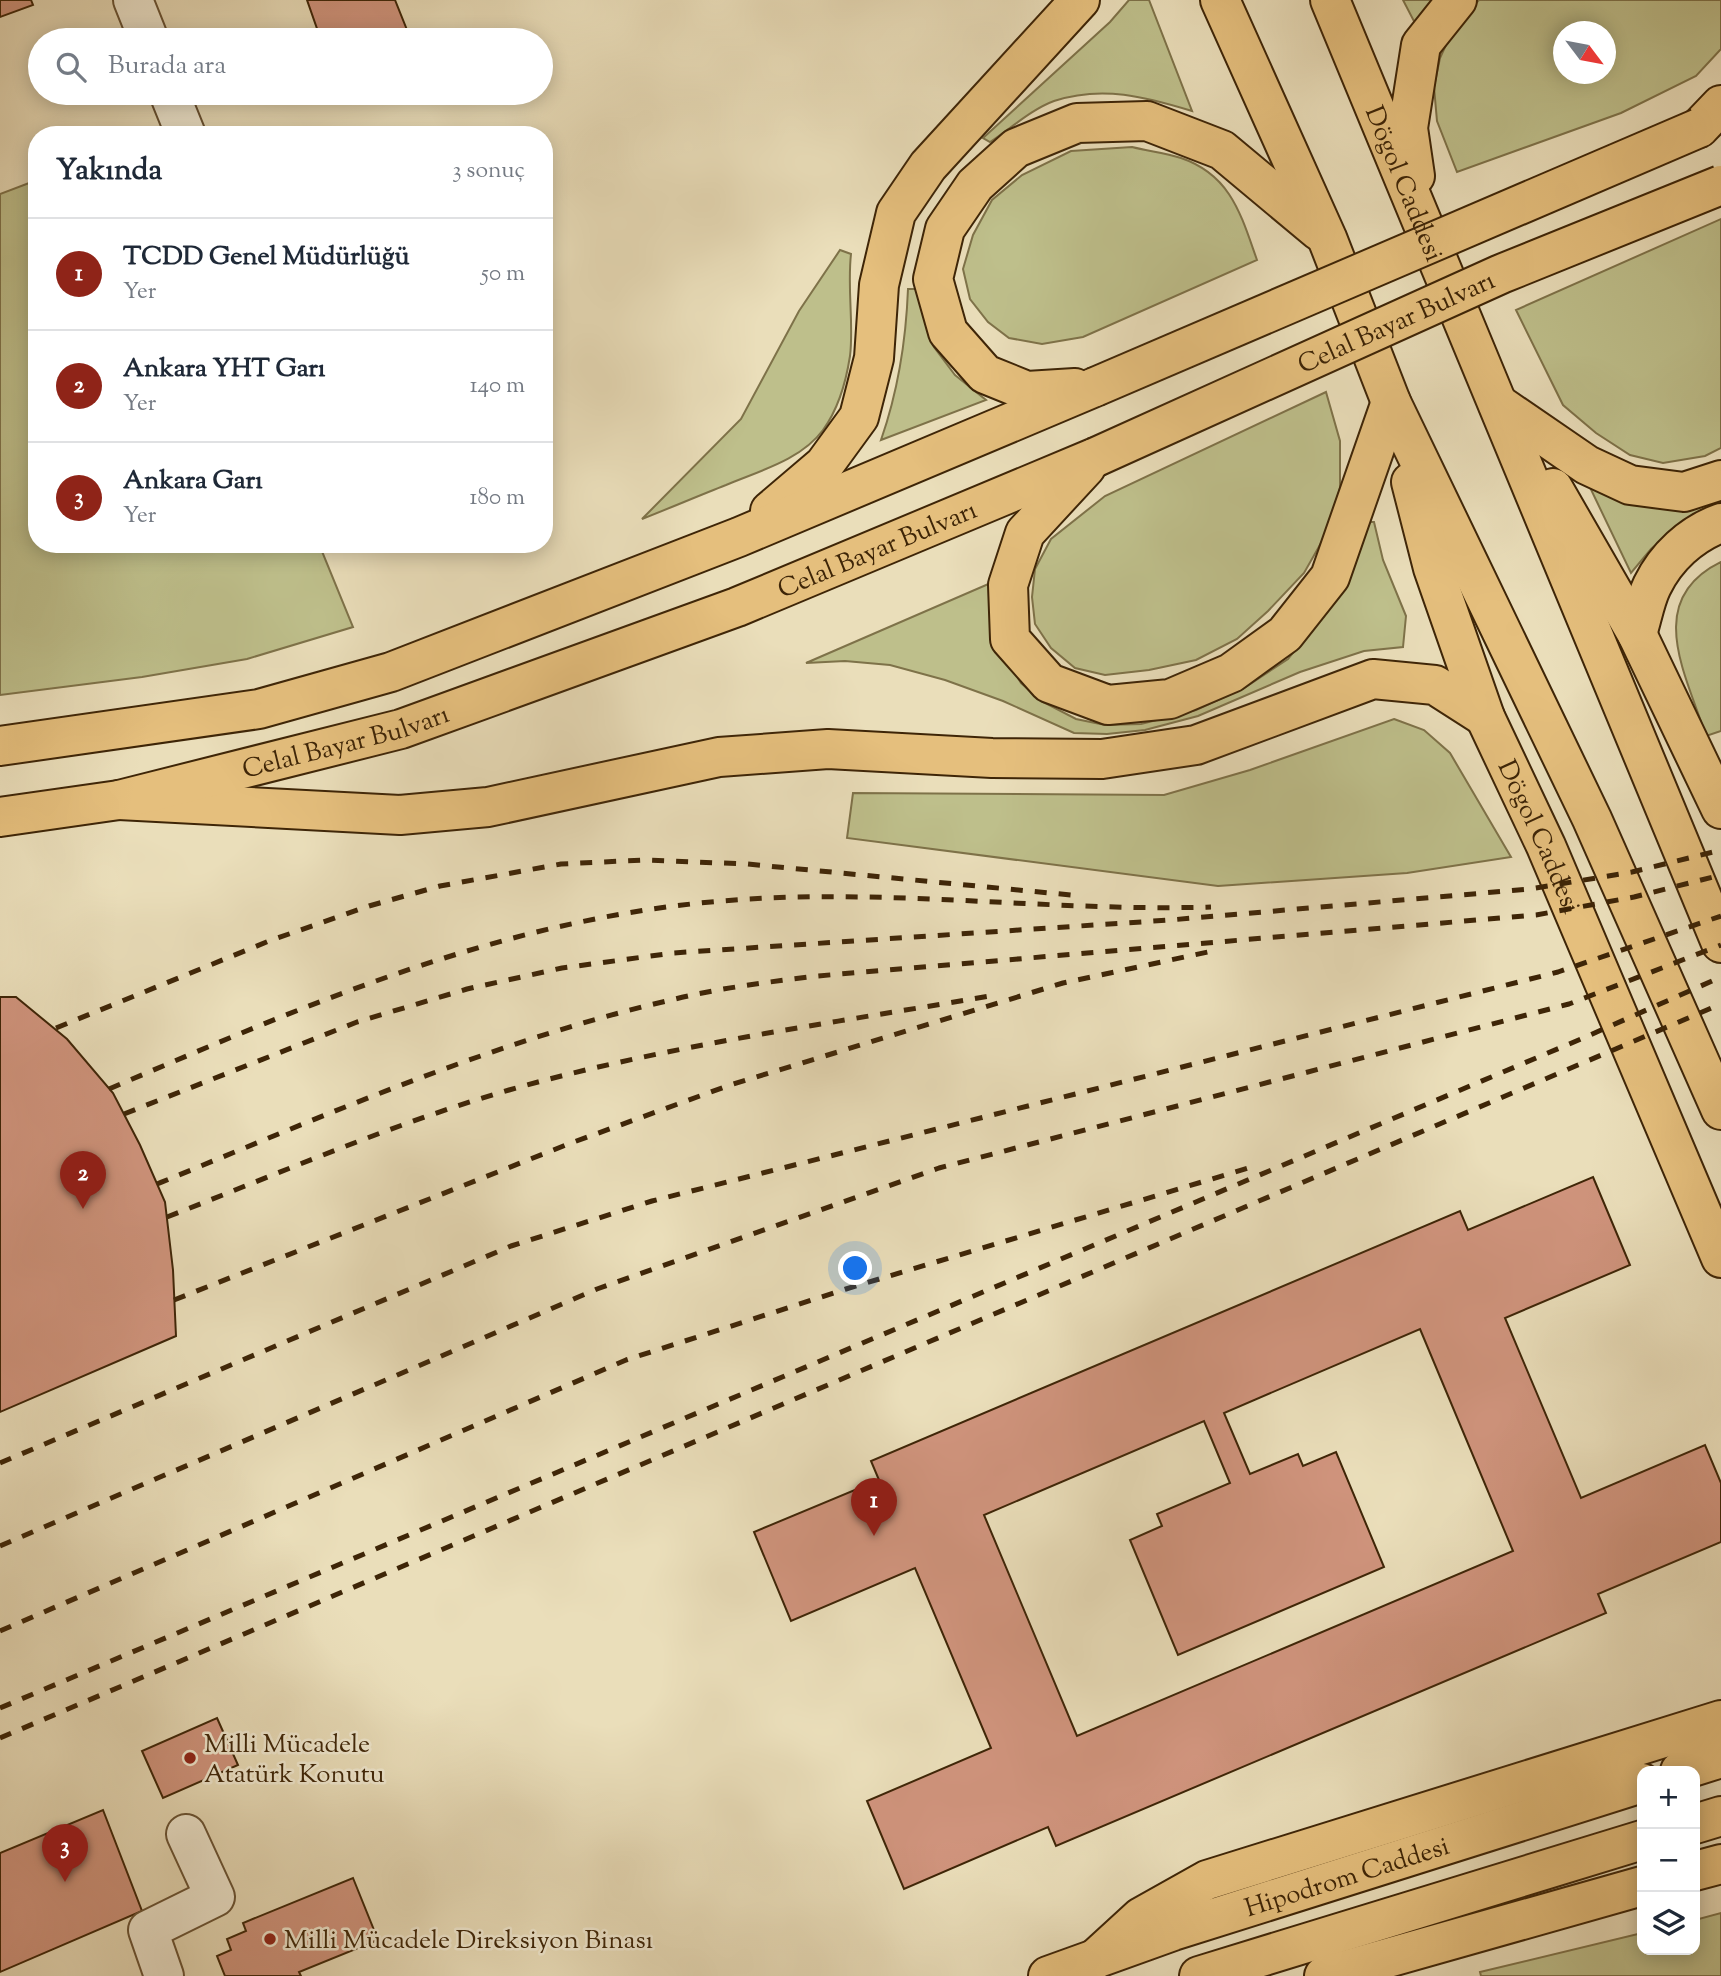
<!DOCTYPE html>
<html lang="tr">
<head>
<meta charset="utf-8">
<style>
  body { margin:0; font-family:"Sorts Mill Goudy",serif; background:#f2f2f3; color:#1f2937 }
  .controls { position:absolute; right:21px; bottom:21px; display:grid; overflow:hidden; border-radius:14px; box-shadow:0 4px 18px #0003 }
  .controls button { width:63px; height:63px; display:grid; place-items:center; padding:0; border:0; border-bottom:2px solid #e0e1e3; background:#fff; color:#1f2937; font:35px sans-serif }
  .compass { position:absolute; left:1553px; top:21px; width:63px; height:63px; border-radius:50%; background:#fff; box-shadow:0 4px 18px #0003; rotate:122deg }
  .you { position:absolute; left:856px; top:1269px; width:24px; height:24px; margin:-18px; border:5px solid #fff; border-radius:50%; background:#1a73e8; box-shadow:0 0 0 10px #1a73e833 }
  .badge { display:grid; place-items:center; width:46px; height:46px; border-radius:50%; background:#8f2418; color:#fff; font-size:23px; font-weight:700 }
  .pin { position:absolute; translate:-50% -58px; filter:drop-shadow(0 2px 4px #0008) }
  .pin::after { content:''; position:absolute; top:37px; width:24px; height:21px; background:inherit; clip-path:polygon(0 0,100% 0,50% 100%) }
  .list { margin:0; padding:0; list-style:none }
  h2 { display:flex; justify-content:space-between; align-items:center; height:91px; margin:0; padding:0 28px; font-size:30px }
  h2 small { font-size:23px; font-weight:400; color:#747a83 }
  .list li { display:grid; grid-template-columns:46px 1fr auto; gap:21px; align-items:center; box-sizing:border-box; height:112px; padding:0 28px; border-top:2px solid #e0e1e3 }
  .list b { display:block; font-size:26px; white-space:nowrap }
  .list p { margin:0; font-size:23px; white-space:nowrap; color:#747a83 }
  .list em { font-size:23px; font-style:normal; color:#747a83 }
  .icon { flex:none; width:38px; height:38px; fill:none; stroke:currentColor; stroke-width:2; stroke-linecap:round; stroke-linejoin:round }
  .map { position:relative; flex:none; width:1721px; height:1976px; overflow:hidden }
  .search { position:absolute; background:#fff; box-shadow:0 4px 18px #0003; left:28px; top:28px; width:525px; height:77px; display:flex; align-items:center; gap:18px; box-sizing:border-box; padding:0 24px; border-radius:38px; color:#747a83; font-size:26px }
  .panel { position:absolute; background:#fff; box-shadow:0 4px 18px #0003; left:28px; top:126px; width:525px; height:427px; border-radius:28px }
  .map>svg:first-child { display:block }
  .green { fill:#bebf8b; stroke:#7e7249; stroke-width:2; fill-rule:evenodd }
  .building { fill:#d0947d; stroke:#3e2507; stroke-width:2; fill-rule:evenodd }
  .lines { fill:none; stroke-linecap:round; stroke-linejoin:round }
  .minor-casing { stroke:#695334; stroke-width:42 }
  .major-casing { stroke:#3e2507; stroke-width:42 }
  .minor { stroke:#f1ead2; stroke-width:38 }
  .major { stroke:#e5bf7d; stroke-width:38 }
  .rail { stroke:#3e2507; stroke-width:5; stroke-dasharray:12 12; stroke-linecap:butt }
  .major-bridge-casing { stroke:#3e2507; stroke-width:42; stroke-linecap:butt }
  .major-bridge { stroke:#e5bf7d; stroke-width:38 }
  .poi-dot { fill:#8f2418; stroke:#f1ead2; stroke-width:2.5 }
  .labels { text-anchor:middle; stroke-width:5; stroke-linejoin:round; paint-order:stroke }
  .street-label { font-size:26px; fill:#3e2507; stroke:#f1ead2 }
  .poi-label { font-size:26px; fill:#3e2507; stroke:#f1ead2; text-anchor:start }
</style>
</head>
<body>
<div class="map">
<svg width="1721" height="1976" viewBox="0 0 1721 1976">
  <rect width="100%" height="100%" fill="#eadeba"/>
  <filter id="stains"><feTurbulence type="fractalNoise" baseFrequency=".00286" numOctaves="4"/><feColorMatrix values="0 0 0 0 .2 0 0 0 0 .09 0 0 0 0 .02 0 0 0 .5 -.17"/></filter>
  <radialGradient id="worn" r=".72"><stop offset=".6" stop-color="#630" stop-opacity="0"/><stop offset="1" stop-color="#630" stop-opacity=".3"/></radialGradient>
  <path class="green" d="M1129,0H1149L1192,111C1146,97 1102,85 1054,101C1032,109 1010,129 990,142L983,138L1110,22Z
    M1403,0H1434L1418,29Z
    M1479,0H1721V49L1696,76L1621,113L1457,172L1437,121L1434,87L1440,58L1455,25ZM1564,32H1606V74H1564Z
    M1132,147C1148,151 1165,153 1181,158C1231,175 1241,215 1257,260L1083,337L1042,344L1009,338L988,322L970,299L963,269L973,235L992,200L1022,175L1071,151Z
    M37,180V544H319L353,627L247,659L142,677L0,695V194Z
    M1721,219V448L1705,456L1663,463L1630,455L1596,433L1563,405L1516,310Z
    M840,250L851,254C847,289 854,324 850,356C846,382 839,408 823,430C801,460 759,471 726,485C698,496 670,508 642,519L741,419L799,311Z
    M908,289H916L934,347L955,375L986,400L881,440C898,391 906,341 908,289Z
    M1326,392L1340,441V488L1329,529L1304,573L1268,611L1237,639L1196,660L1149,670L1105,675L1075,668L1051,648L1035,624L1032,597L1035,569L1051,539L1105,496Z
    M1585,477L1721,494V507L1675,528L1651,549L1631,573Z
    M1369,522H1374L1383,560L1406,616L1403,647L1364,651L1300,672L1198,716L1145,730L1107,734L1074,733L1003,701L945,680L890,665L845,661L806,663L993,582L1001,649L1021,683L1043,702L1076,719L1105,725L1141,724L1196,710L1244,688L1288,659L1335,600Z
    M1721,562V731L1706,736C1686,674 1643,600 1721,562Z
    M1394,719L1424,730L1450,753L1511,857L1407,873L1218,886L847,838L853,793L1164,795L1250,770Z
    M1721,1913V1976H1481L1480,1972L1642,1933V1950H1695V1920Z"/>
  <path class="building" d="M0,0H31L33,5L0,17Z
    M307,0H395L411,40H321Z
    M0,997H16L67,1039L113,1093L140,1145L165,1202L173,1270L176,1336L0,1412Z
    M1593,1177L1630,1265L1505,1318L1581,1498L1705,1445L1721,1483V1542L1598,1594L1606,1613L1056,1846L1048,1827L904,1889L867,1801L991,1748L915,1568L791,1621L754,1532L879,1480L871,1461L1460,1211L1468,1230ZM1420,1329L1513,1551L1077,1736L984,1515L1204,1421L1230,1483L1157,1514L1162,1526L1130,1540L1178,1655L1384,1567L1336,1452L1303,1466L1298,1454L1250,1474L1224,1413Z
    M217,1718L238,1765L163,1798L142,1751Z
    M103,1810L142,1911L0,1972V1853Z
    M353,1878L378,1940L299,1972L301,1976H225L217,1956L231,1950L227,1939L246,1931L243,1923Z"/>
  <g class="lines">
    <g class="minor-casing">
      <path id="minor" d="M133,0L149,40
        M169,93L186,135
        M164,1976L148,1930L215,1897L186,1834"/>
    </g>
    <g class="major-casing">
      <g id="major">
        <path d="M1220,0L1327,238L1391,402L1592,819L1721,1110"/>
        <path id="s1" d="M1330,0C1458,316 1591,629 1721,943"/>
        <path d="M1699,128L1721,105"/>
        <path d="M1415,176L1408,128L1421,45L1457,0"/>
        <path d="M1075,388L1027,391L985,374L948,332L933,279L945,229L975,185L1016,148L1077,123L1147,121L1222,150L1319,231"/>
        <path d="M1498,404L1587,465L1630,485L1684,492L1721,480"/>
        <path d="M1086,467L1025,533L1008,585L1010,639L1049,683L1108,705L1170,699L1231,673L1285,634L1330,577L1391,402"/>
        <path id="s2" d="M1411,482L1433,568L1485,717L1546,846L1721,1258"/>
        <path d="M1553,488L1637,634L1721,809"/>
        <path d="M770,511L824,465L859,417L874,358L879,285L896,213L928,166L1080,0"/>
        <path d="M1637,634C1642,619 1645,600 1652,586C1666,557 1691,534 1721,523"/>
        <path d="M0,746L259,709L391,672L739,537L1095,387"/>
        <path d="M119,800L400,815L488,807L719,757L828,749L992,758L1102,759L1196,745L1373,679L1435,685L1485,717"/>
        <path id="s3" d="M0,817L119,800L401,729L737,607L1096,457"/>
        <path d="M1680,1771L1721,1758"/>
        <path d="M1695,1824L1721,1816"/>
        <path d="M1695,1871L1721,1864"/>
        <path d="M1093,1961L1141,1917L1207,1880L1721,1720"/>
        <path id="s4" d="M1048,1976L1173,1931L1642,1783"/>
        <path d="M1199,1976L1642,1840"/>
        <path d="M1324,1976L1642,1886"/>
      </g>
    </g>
    <use href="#minor" class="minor"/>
    <use href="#major" class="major"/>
    <path class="rail" d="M56,1028L269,941L369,906L440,886L561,864L643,860L747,864L1081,896
      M109,1089C308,1004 503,919 722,901C885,887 1048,912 1211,907
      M124,1114L357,1022L467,989L562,968L673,953L1170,920L1530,889L1632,872L1721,850
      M157,1184C326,1115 493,1041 671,1000C719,988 768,982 817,976L1536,915L1634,897L1721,875
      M167,1217C280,1173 392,1124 509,1090C667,1045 833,1023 996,995
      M174,1300L571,1143L730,1085L1063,983L1208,952
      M0,1463L511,1246L652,1201L1558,972L1721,916
      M0,1546L597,1289L939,1168L1569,1004L1721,945
      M0,1631L626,1360L846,1289L1255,1166
      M0,1708L1581,1039L1721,977
      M0,1738L1721,1004"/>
    <g class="major-bridge-casing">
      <g id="major-bridge">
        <path d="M1095,387L1699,128"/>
        <path id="s5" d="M1096,457L1501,274L1721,185"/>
      </g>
    </g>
    <use href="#major-bridge" class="major-bridge"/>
  </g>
  <g class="poi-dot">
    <circle cx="190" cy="1758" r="7"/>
    <circle cx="270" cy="1939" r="7"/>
  </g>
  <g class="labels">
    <g class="street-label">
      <text dy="9" stroke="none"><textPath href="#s1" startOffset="198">Dögol Caddesi</textPath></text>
      <text dy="9" stroke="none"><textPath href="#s5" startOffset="329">Celal Bayar Bulvarı</textPath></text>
      <text dy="9" stroke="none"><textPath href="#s3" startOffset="920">Celal Bayar Bulvarı</textPath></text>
      <text dy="9" stroke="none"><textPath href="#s3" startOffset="354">Celal Bayar Bulvarı</textPath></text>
      <text dy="9" stroke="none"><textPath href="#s2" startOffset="378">Dögol Caddesi</textPath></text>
      <text dy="9" stroke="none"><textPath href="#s4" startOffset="315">Hipodrom Caddesi</textPath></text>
    </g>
    <g class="poi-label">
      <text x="204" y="1752">Milli Mücadele<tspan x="204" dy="30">Atatürk Konutu</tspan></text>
      <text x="284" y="1948">Milli Mücadele Direksiyon Binası</text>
    </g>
  </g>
  <rect width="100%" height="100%" filter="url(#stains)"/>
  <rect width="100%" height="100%" fill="url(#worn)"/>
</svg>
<div class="controls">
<button>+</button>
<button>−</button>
<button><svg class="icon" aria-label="layers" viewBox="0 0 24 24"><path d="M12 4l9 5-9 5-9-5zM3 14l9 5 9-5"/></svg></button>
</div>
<svg class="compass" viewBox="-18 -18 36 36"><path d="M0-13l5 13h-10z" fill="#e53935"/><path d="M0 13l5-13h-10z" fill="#747a83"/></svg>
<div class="you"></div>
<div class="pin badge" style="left:874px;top:1536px">1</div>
<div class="pin badge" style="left:83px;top:1209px">2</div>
<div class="pin badge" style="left:65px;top:1882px">3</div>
<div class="search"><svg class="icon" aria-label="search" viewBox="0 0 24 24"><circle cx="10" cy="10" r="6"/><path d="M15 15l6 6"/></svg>Burada ara</div>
<section class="panel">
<h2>Yakında<small>3 sonuç</small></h2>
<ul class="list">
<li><span class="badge">1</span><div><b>TCDD Genel Müdürlüğü</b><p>Yer</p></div><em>50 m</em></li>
<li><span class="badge">2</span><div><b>Ankara YHT Garı</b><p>Yer</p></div><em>140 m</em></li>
<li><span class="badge">3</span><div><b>Ankara Garı</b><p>Yer</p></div><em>180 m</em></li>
</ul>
</section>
</div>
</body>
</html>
